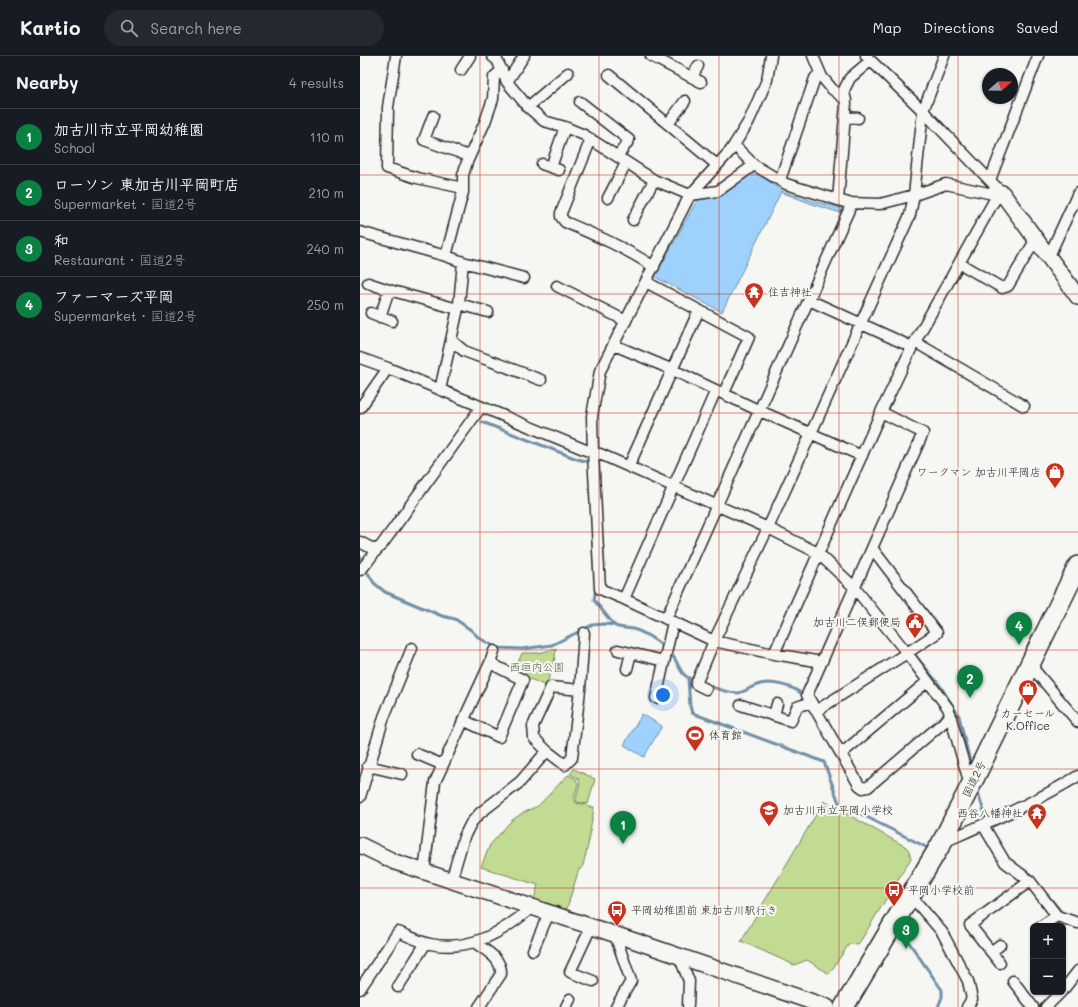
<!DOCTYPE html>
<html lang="en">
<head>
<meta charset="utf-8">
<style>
  body { margin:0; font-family:Mali,"Klee One",sans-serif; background:#242831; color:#f1f3f6 }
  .controls { position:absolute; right:12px; bottom:12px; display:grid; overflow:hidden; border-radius:6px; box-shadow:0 1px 3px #0004 }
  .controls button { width:36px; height:36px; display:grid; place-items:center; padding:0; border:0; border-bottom:1px solid #363941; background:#171b24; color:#f1f3f6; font:20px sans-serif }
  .compass { position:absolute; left:622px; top:12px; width:36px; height:36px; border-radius:50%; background:#171b24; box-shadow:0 1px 3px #0004; rotate:70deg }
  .you { position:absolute; left:303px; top:639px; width:14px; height:14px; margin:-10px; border:3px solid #fff; border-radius:50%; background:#1a73e8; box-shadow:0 0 0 6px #1a73e833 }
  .badge { display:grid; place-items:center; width:26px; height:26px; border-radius:50%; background:#0b8043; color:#fff; font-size:13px; font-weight:700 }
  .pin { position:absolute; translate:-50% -33px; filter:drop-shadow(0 1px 2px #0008) }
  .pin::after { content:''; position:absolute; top:21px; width:14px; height:12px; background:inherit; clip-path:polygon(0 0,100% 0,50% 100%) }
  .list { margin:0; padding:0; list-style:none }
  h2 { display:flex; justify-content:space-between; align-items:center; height:52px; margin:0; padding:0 16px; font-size:17px }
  h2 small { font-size:13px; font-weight:400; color:#9ea1a6 }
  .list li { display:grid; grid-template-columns:26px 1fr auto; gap:12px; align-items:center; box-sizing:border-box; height:56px; padding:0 16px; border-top:1px solid #363941 }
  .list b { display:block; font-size:15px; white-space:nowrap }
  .list p { margin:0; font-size:13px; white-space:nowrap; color:#9ea1a6 }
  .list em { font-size:13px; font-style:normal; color:#9ea1a6 }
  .icon { flex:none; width:22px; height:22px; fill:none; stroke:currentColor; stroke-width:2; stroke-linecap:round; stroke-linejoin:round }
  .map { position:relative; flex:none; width:718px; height:951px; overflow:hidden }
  header { display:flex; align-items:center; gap:24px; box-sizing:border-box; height:56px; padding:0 20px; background:#171b24; border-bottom:1px solid #363941 }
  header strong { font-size:19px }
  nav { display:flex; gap:22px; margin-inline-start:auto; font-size:14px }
  .search { width:280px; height:36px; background:#242831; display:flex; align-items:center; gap:10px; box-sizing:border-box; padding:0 14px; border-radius:22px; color:#9ea1a6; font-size:15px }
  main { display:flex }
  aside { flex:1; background:#171b24 }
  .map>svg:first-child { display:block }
  .green { fill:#c2db92; stroke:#76835e }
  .water { fill:#9ed2fc; stroke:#708fa8 }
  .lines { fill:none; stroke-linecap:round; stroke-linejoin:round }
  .stream { stroke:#708fa8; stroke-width:3 }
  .street-casing { stroke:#2b2b2b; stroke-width:13 }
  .secondary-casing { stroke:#2b2b2b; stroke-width:18 }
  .highway-casing { stroke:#2b2b2b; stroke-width:22 }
  .street { stroke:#f6f6f2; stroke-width:10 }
  .secondary { stroke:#f6f6f2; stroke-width:15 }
  .highway { stroke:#f6f6f2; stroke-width:19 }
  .grid { fill:none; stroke:#c8321e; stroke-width:1; stroke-opacity:0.55 }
  .labels { text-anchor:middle; stroke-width:4; stroke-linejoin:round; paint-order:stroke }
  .poi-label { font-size:11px; fill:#2b2b2b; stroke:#f6f6f2; text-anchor:start }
  .park-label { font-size:11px; fill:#515745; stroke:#f6f6f2 }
  .street-label { font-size:11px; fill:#2b2b2b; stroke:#f6f6f2 }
</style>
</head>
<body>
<header>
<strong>Kartio</strong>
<div class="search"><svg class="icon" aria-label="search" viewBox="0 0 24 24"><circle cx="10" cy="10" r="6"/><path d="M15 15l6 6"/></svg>Search here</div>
<nav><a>Map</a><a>Directions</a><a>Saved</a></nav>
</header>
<main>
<aside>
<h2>Nearby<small>4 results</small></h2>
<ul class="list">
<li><span class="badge">1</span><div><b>加古川市立平岡幼稚園</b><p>School</p></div><em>110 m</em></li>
<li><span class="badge">2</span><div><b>ローソン 東加古川平岡町店</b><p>Supermarket · 国道2号</p></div><em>210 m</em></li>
<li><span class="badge">3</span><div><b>和</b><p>Restaurant · 国道2号</p></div><em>240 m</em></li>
<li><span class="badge">4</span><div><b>ファーマーズ平岡</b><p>Supermarket · 国道2号</p></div><em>250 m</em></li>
</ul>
</aside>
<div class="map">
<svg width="718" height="951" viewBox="0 0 718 951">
  <rect width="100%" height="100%" fill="#f6f6f2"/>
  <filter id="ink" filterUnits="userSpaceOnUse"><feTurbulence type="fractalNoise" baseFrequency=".025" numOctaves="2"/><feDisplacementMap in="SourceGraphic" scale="8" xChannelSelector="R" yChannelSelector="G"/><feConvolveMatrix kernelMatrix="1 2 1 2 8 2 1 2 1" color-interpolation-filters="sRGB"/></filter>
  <g filter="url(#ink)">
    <path class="green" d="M196,593L194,607L186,630L154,616L162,597H178Z
      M214,713L235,723L228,748L217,746L216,743L220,727L218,722L210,718Z
      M208,719L216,723L218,728L214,743L216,747L227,749L228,751H234L228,789L222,813H219L207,852L203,857L173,847L178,829L121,811L130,789L151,765L161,758L178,750Z
      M464,745L546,791L549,795L551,802L498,889L489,888L469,918L447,904L434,909L381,885Z"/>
    <path class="water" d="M394,114L422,135L456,146L485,153L484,158L455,149L421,136L362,256L295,221L337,144C362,140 375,128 394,114Z
      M282,658L302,670L284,701L264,689Z"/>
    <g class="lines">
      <path class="stream" d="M122,366L217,403L229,406V408
        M0,501L3,505
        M8,517L14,527L25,536L82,560L95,563L111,574L119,582L137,592L162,593L192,589L232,569L244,568L254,569
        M236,532L234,544L254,569C259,573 266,571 273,573C284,576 296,584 305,592
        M312,599C320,609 320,621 334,624
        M555,599L581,631L599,660L611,710
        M328,623L330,650L332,657L464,706L479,747L566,791
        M346,629C356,632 367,637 377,637C384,637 390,631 397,629C410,624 435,630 444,640
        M617,733L627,766
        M659,812L664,814L671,820
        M689,841L703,858
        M541,875L582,934V941L578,951"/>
      <g class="street-casing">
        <path id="street" d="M36,0L28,51L27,112L57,122L103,132
          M132,0L137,4L147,26L168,51L184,65L205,71L224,79L294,124L330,139L358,135L394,109L426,128L488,147L520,148L554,139L586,128L633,138L642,137
          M291,0L341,26
          M411,0L407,24L389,65L371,94L330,139L240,315L232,360L233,397L240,533L264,543L354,585L414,598L462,606
          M453,0L462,21L472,33L486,44
          M506,0L563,55L642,137
          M101,14L110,0
          M249,19L357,109
          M332,21L338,10
          M147,26L164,0
          M220,46L269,84L258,100
          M168,51L208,17
          M73,60L64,84L109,100
          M485,61L498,62
          M308,68L325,45
          M231,83L201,157V161L205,166C235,179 266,192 294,211
          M374,89L394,109
          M182,108L199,114
          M191,111L205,71
          M420,124L455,22L460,17
          M630,124L678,0
          M248,142L266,107
          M478,144L486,47L484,34L490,22L510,5
          M273,164L294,124
          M0,176L86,200
          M689,200L718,137
          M103,206L164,222
          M599,207L642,232L648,230L676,183
          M286,226L389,281L364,337
          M8,227L29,234L98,253
          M197,230L266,265
          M449,244L552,291
          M99,248L128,256
          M11,257L32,265
          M20,261L29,234
          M91,284L104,295L181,324
          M555,286L664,350
          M254,289L313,314L400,355L502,400
          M0,302L28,312L233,397L240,398L408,472L458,497L494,531L547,597L588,652L610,729
          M80,334L99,248L103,206L86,200L103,136V119L107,106L125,66L133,43L134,21L142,14
          M0,352L28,312
          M521,356L563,377L447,639L499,729L503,732L508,731L591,660
          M269,410L339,254
          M0,486L15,494
          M0,514C9,507 12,496 21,490L121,351
          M264,543L356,334
          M306,563L492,147
          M258,594L304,605
          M414,598L521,356L552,291L634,145L642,137
          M130,607L134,595
          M267,613L271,597
          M668,613L676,616L718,666
          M191,631L220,634L212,702L205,709L187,695L174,682L173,670Z
          M346,633L336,628L354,585L408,472L550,159L554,139L563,55L584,0
          M220,634L224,577
          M296,642L313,566
          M381,649L431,665L437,651L451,646
          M456,655L547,597L577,577L512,492
          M414,659L417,648
          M57,698L83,709
          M481,698L568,625
          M8,710L42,718
          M0,741L24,661L52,592
          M623,769L645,806L670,825L697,860L718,867
          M584,786C629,766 676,746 718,720
          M64,816L75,726L130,607L163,624L139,681L103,664
          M91,825L104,781L111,767L120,757L160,726L187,695
          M551,840L582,876L608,925L612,943L607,951
          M681,870L697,860
          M231,871L210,916L233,925
          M255,879L271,925L256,951
          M114,886C125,894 142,902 141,918L119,951
          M173,894L189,857
          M631,896L640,889
          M319,900L329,925L328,949
          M640,907L610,869L670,825
          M653,925L673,951
          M38,931L66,887
          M0,933L38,876C49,880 60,886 70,888C109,896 144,876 172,851
          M703,934L718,915
          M206,951L210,943
          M686,951L701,936"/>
      </g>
      <g class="secondary-casing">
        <path id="secondary" d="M642,137L718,241
          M0,789L35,806L278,886L467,951"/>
      </g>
      <g class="highway-casing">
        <path id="highway" d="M484,951L581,788L612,727L718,510"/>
      </g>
      <use href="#street" class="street"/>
      <use href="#secondary" class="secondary"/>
      <use href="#highway" class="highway"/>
    </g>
  </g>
  <path class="grid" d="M120,0V951M239,0V951M359,0V951M479,0V951M598,0V951M0,119H718M0,238H718M0,357H718M0,476H718M0,594H718M0,713H718M0,832H718"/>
  <defs>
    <g id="temple-pin" transform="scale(1)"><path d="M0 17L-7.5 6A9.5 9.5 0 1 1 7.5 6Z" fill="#c8321e" stroke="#f6f6f2"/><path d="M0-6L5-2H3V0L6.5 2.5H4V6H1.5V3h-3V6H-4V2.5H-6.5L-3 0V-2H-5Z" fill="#fff"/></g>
    <g id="shop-pin" transform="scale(1)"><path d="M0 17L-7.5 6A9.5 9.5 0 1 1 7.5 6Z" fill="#c8321e" stroke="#f6f6f2"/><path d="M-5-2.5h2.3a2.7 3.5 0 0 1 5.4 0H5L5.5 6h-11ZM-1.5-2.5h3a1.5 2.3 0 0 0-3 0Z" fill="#fff"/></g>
    <g id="civic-pin" transform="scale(1)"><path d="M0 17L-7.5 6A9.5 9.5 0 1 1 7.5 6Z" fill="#c8321e" stroke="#f6f6f2"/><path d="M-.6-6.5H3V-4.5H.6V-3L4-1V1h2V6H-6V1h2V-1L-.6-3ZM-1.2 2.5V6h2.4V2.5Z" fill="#fff"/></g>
    <g id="stadium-pin" transform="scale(1)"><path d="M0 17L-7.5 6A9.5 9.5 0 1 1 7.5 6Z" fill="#c8321e" stroke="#f6f6f2"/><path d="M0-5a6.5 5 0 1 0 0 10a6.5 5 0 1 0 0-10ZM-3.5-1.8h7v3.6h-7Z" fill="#fff"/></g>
    <g id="school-pin" transform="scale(1)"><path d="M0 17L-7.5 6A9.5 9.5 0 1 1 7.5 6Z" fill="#c8321e" stroke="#f6f6f2"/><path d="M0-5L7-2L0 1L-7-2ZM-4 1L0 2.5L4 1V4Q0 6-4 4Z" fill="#fff"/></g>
    <g id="bus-pin" transform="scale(1)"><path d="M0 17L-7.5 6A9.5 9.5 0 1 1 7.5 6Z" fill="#c8321e" stroke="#f6f6f2"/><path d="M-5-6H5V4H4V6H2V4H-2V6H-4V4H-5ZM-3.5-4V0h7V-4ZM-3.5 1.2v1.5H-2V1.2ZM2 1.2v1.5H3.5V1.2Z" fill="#fff"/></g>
  </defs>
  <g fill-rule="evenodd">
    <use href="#temple-pin" x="394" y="236"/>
    <use href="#shop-pin" x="695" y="416"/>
    <use href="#civic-pin" x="555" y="566"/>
    <use href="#shop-pin" x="668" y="633"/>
    <use href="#stadium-pin" x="335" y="679"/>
    <use href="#school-pin" x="409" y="754"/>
    <use href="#temple-pin" x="677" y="757"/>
    <use href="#bus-pin" x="534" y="834"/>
    <use href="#bus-pin" x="257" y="854"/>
  </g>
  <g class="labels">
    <g class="poi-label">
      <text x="408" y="240">住吉神社</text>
      <text x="681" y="420" text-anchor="end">ワークマン 加古川平岡店</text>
      <text x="541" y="570" text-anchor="end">加古川二俣郵便局</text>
      <text x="668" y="661" text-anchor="middle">カーセール<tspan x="668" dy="13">K.Office</tspan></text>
      <text x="349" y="683">体育館</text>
      <text x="423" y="758">加古川市立平岡小学校</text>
      <text x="663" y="761" text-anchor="end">西谷八幡神社</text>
      <text x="548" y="838">平岡小学校前</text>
      <text x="271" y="858">平岡幼稚園前 東加古川駅行き</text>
    </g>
    <g class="park-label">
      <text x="177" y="615">西垣内公園</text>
    </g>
    <g class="street-label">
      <text transform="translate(614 723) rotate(-64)" y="4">国道2号</text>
    </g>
  </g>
</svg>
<div class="controls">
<button>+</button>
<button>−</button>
</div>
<svg class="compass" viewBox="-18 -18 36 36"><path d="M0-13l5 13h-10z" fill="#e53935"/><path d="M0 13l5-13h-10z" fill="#9ea1a6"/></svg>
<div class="you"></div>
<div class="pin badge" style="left:263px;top:788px">1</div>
<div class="pin badge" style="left:610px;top:642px">2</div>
<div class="pin badge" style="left:546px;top:893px">3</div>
<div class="pin badge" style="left:659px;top:589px">4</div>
</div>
</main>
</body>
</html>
